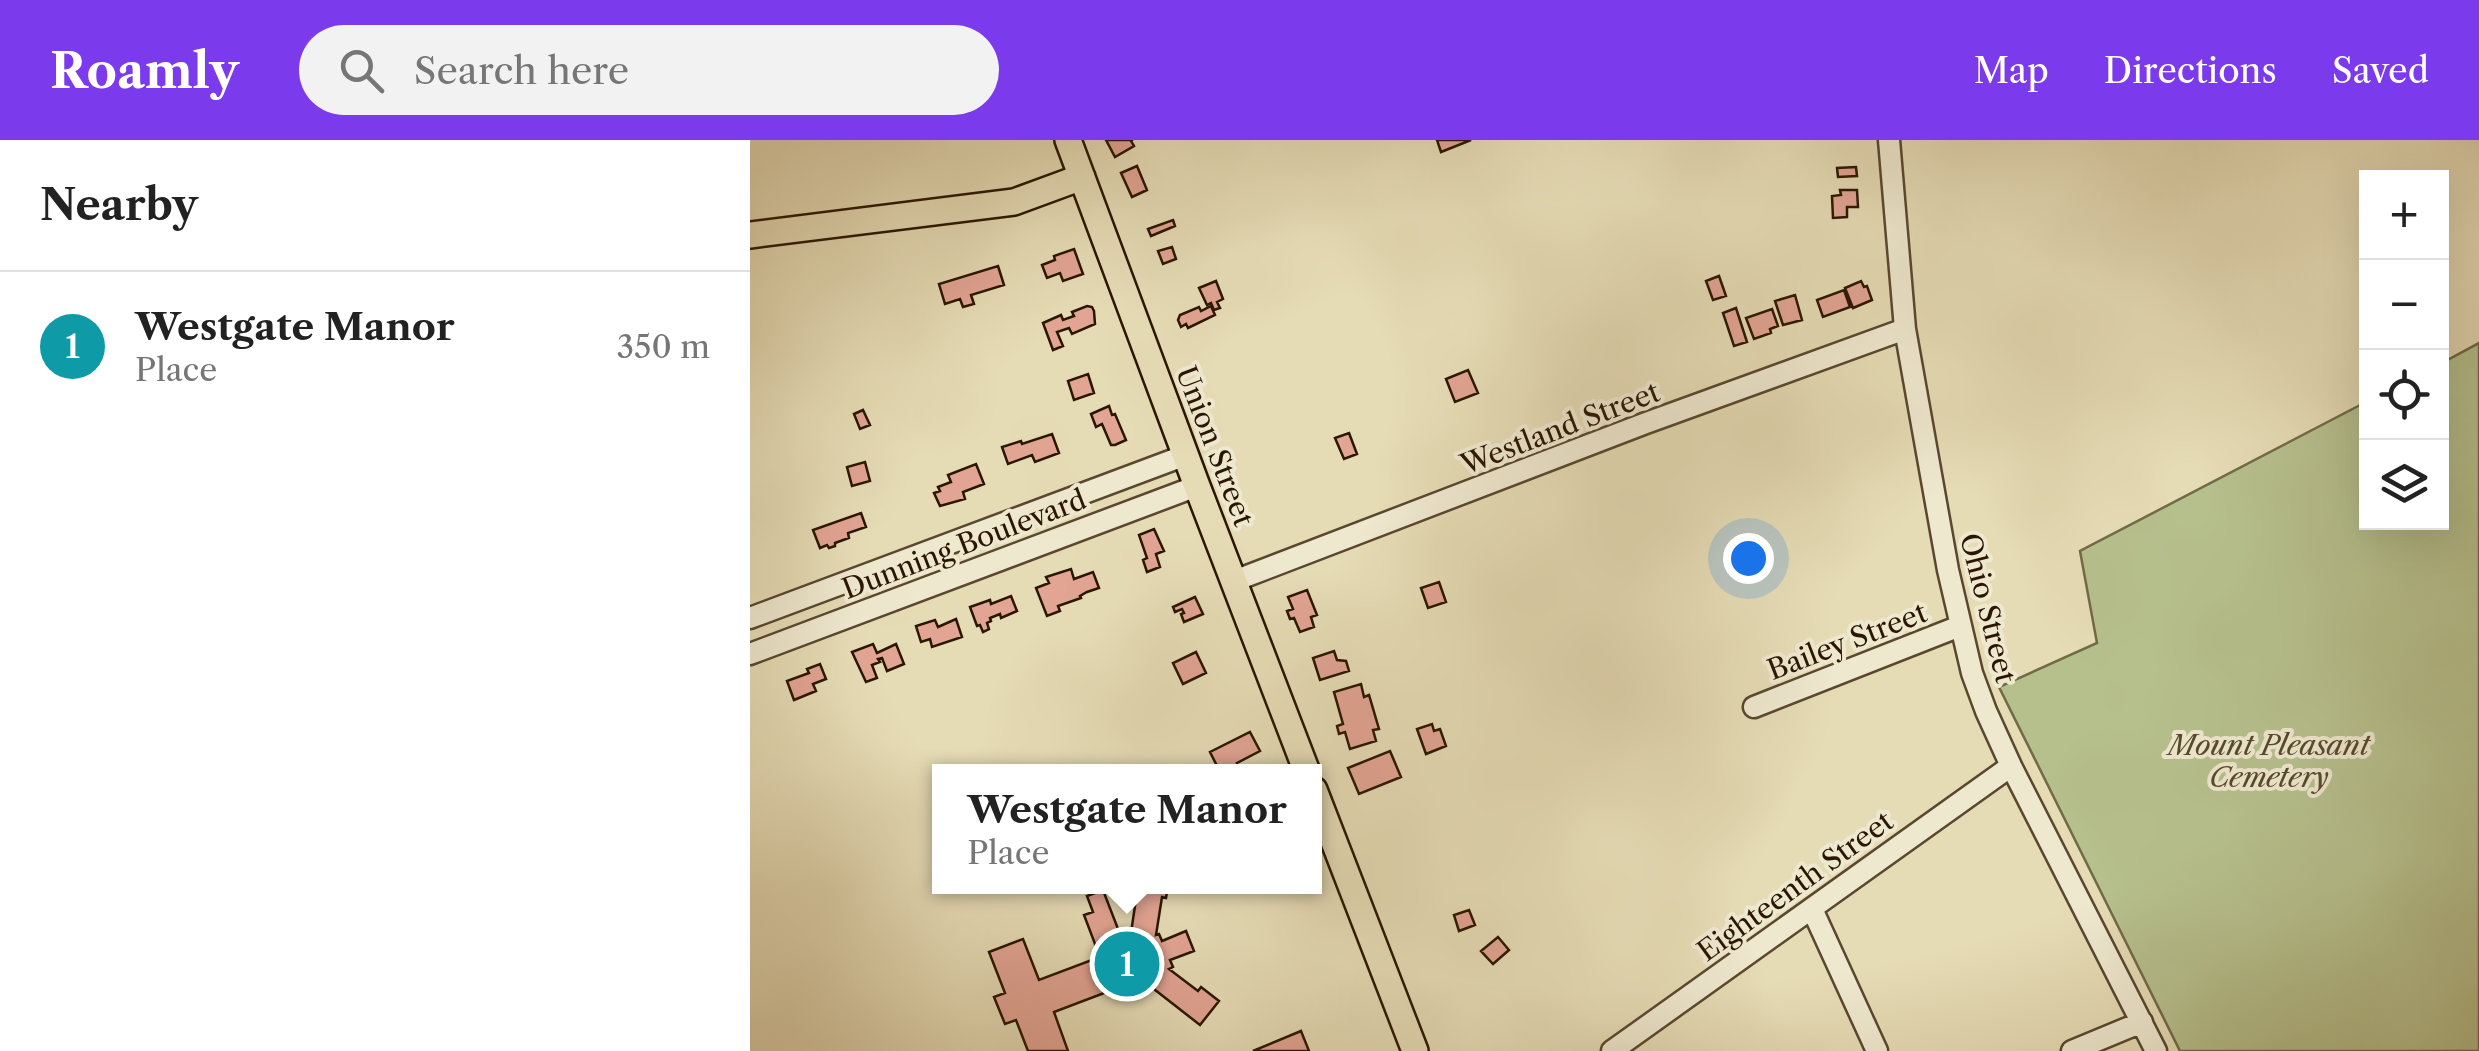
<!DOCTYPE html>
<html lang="en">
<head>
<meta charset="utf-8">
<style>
  body { margin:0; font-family:"Libre Caslon Text",serif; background:#f2f2f2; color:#222 }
  .controls { position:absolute; right:30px; top:30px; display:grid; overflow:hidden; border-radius:0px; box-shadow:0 10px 40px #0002 }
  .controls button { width:90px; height:90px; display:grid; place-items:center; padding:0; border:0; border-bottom:2px solid #e0e0e0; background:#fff; color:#222; font:50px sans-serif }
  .you { position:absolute; left:998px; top:418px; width:35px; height:35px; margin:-25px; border:8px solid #fff; border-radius:50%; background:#1a73e8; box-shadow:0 0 0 15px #1a73e833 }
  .badge { display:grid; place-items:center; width:65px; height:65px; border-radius:50%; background:#7c3aed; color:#fff; font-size:32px; font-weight:700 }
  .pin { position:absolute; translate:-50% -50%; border:5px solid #fff; box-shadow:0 2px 10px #0006 }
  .popup { position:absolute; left:182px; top:624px; width:390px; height:130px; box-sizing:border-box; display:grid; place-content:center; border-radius:0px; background:#fff; filter:drop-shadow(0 2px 8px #0005); font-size:32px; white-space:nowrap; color:#767676 }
  .popup b { font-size:38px; color:#222 }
  .popup::after { content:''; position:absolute; left:50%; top:100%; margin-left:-20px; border:20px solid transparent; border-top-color:#fff }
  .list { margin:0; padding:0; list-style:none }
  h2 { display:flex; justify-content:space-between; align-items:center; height:130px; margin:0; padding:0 40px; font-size:42px }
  h2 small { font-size:32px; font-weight:400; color:#767676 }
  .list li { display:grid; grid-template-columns:65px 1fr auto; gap:30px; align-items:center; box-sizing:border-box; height:150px; padding:0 40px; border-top:2px solid #e0e0e0 }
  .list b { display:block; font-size:38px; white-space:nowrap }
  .list p { margin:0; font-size:32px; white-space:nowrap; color:#767676 }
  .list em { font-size:32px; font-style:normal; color:#767676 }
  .icon { flex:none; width:55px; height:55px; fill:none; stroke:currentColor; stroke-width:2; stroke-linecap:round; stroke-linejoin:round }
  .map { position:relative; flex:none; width:1729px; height:911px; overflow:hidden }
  header { display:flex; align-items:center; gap:60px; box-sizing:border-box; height:140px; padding:0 50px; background:#7c3aed; color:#fff }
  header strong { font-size:48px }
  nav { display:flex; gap:55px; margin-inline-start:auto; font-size:35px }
  .search { width:700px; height:90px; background:#f2f2f2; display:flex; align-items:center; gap:25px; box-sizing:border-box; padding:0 35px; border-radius:55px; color:#767676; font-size:38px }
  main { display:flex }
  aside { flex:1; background:#fff }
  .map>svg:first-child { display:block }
  .green { fill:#b6c08d; stroke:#706b47; stroke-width:2.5 }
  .building { fill:#e2a493; stroke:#2a1601; stroke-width:2.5 }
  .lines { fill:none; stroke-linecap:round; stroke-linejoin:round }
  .minor-casing { stroke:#59472e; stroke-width:25 }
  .major-casing { stroke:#2a1601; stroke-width:30 }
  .minor { stroke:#eee8cf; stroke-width:20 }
  .major { stroke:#e5dbb5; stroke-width:25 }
  .labels { text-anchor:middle; stroke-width:8; stroke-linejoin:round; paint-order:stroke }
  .street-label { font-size:28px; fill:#2a1601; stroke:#eee8cf }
  .park-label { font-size:28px; font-style:italic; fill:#54492b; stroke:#eee8cf }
</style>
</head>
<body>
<header>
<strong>Roamly</strong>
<div class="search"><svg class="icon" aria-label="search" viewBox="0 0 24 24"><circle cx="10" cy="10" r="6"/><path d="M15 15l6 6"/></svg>Search here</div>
<nav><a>Map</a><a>Directions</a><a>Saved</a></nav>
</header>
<main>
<aside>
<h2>Nearby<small></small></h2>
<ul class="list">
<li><span class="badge" style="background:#0f9aa8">1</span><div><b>Westgate Manor</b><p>Place</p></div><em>350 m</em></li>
</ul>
</aside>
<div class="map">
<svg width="1729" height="911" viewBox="0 0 1729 911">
  <rect width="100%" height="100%" fill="#e5dbb5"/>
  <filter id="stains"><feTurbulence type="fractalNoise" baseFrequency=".002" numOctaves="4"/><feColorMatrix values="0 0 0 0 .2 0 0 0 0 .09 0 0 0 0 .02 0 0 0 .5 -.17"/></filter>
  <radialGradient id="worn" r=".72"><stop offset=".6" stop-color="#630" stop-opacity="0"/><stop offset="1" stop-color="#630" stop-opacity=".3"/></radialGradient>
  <path class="green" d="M1729,203V911H1430L1249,547L1347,503L1330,411L1616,262V382H1692V223Z"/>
  <path class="building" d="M356,0H382L381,1L384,6L365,17Z
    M687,0H721L691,12Z
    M387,26L397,50L382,57L371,33Z
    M1106,27L1107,36L1088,37L1087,28Z
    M1090,50H1107L1108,67H1097V77L1083,78L1082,56L1091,55Z
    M423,80L425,86L401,96L398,89Z
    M422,107L426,119L413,124L408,111Z
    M324,109L333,134L313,141L310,133L297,138L292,125L305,120L304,116Z
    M248,126L254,145L221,155L224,164L213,167L210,159L195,164L189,144Z
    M969,136L976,156L963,160L956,141Z
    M466,141L473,159L467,162L470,168L464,170L461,163L457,165L449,148Z
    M1111,141L1114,147L1117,146L1122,160L1103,168L1095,148Z
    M1094,150L1100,167L1073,177L1067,160Z
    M1045,155L1052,180L1033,185L1025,161Z
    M337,166L342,167L344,171L345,184L322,194L319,188L307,192L313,206L303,210L293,183L311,175L313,180L324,176L322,172Z
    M461,166L465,175L438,188L436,184L431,187L428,180L430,175L449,167L451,171Z
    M986,168L997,202L984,206L973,173Z
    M1022,169L1028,186L1020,189L1021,193L1004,199L996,178Z
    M718,230L728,253L705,262L696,239Z
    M338,234L344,253L324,260L318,241Z
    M359,266L362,275L365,274L376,300L365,305H361L352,284L346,287L341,274Z
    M113,270L120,285L110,289L104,274Z
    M599,293L607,314L594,319L585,298Z
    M302,294L309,313L285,322L282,315L258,324L252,307L271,301L272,304Z
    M115,322L120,341L102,346L97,327Z
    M226,324L234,344L213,352L215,359L190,366L184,353L190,351L188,347L201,342L198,335Z
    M111,373L116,387L98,393L99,398L85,403V406L79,408L77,405L70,408L63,390Z
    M404,389L414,411L406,414L410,427L397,432L393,420L397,418L389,395Z
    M321,429L324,439L343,432L349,448L337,452L330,456L331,458L308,466L310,471L297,476L286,448L299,443L296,437Z
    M689,442L696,462L678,468L671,448Z
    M557,450L567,475L561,477L564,487L550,492L544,478L540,479L537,471L543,469L538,457Z
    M261,456L267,471L251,478L250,474L240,478L241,481L237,483L239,489L233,492L230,485L227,486L220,467L240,460L241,464Z
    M445,457L453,474L434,482L431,474L434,473L432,469L425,472L423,467Z
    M206,479L212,497L182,507L180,499L171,502L166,486L185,480L188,487Z
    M123,504L127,513L146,504L154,524L137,531L132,518L128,519L130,522L122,525L127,538L116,542L102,512Z
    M584,511L587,520L596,521L599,531L570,540L563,518Z
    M446,512L456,533L433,544L423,523Z
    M70,524L76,539L63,544L66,551L44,560L37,541L59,533L57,529Z
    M611,544L614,557L619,555L629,589L623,590L626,601L600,609L595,592L589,594L587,586L593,584L584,552Z
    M682,584L684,591L690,589L696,606L676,614L667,589Z
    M500,592L510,611L487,623L492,632H470L460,612Z
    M640,611L651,637L609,654L598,628Z
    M388,746H418L416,758L412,757L406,795L409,794L412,801L436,791L444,811L420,820L423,827L419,829L448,851L451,847L469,861L450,885L391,839L304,872L318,911H278L266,880L255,884L244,857L255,853L239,812L273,799L289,840L350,817L334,775L343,772L337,756L353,750L375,807L379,806Z
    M719,770L725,785L709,791L704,775Z
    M748,797L759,810L743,824L731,811Z
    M551,891L559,911H503Z"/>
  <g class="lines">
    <g class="minor-casing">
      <path id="minor" d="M1139,0L1155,189L1198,430L1222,533L1236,571L1261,626L1406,911
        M484,441L896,283L1155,189
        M0,478L436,315
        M0,514L447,346
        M1004,567L1210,486
        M1062,769L1127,911
        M862,911L1261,626
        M1322,911L1392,882"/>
    </g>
    <g class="major-casing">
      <path id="major" d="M318,0L447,346L557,632
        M0,95L264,62L332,37
        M564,650L665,911"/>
    </g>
    <use href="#minor" class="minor"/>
    <use href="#major" class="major"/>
  </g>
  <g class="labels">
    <g class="street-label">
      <text transform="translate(810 288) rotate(-21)" y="10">Westland Street</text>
      <text transform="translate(465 306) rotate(69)" y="10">Union Street</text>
      <text transform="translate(214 404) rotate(-21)" y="10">Dunning Boulevard</text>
      <text transform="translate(1238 468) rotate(76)" y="10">Ohio Street</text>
      <text transform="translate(1097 501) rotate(-21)" y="10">Bailey Street</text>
      <text transform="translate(1045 746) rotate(-36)" y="10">Eighteenth Street</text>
    </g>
    <g class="park-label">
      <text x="1519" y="615">Mount Pleasant<tspan x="1519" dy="32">Cemetery</tspan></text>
    </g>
  </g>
  <rect width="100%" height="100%" filter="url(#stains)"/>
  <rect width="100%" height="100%" fill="url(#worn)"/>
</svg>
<div class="controls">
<button>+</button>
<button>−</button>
<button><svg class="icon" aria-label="locate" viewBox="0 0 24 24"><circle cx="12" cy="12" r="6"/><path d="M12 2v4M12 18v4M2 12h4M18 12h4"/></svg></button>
<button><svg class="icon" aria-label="layers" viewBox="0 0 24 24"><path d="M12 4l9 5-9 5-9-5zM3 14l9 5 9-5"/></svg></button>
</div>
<div class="you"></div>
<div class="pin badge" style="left:377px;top:824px;background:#0f9aa8">1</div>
<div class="popup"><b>Westgate Manor</b>Place</div>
</div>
</main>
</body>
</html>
